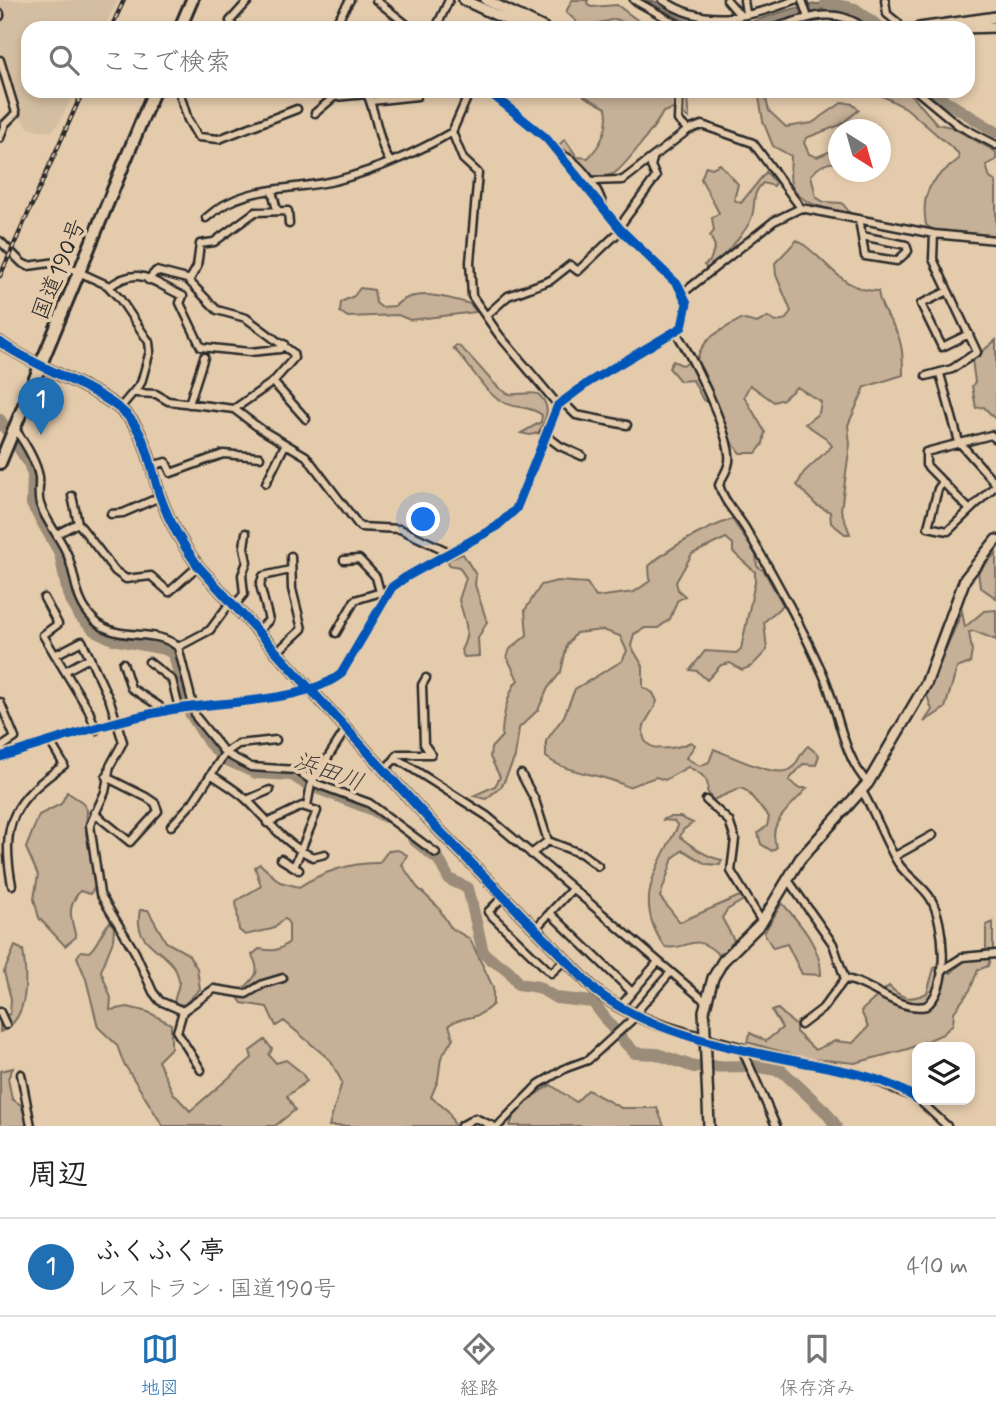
<!DOCTYPE html>
<html lang="ja">
<head>
<meta charset="utf-8">
<style>
  body { margin:0; font-family:Mynerve,"Klee One",sans-serif; background:#f6f6f6; color:#222 }
  .controls { position:absolute; right:21px; bottom:21px; display:grid; overflow:hidden; border-radius:14px; box-shadow:0 4px 10px #0003 }
  .controls button { width:63px; height:63px; display:grid; place-items:center; padding:0; border:0; border-bottom:2px solid #e0e0e0; background:#fff; color:#222; font:35px sans-serif }
  .compass { position:absolute; left:828px; top:119px; width:63px; height:63px; border-radius:50%; background:#fff; box-shadow:0 4px 10px #0003; rotate:143deg }
  .you { position:absolute; left:424px; top:520px; width:24px; height:24px; margin:-18px; border:5px solid #fff; border-radius:50%; background:#1a73e8; box-shadow:0 0 0 10px #1a73e833 }
  .badge { display:grid; place-items:center; width:46px; height:46px; border-radius:50%; background:#1f6fb2; color:#fff; font-size:23px; font-weight:700 }
  .pin { position:absolute; translate:-50% -58px; filter:drop-shadow(0 2px 4px #0008) }
  .pin::after { content:''; position:absolute; top:37px; width:24px; height:21px; background:inherit; clip-path:polygon(0 0,100% 0,50% 100%) }
  .list { margin:0; padding:0; list-style:none }
  h2 { display:flex; justify-content:space-between; align-items:center; height:91px; margin:0; padding:0 28px; font-size:30px }
  h2 small { font-size:23px; font-weight:400; color:#767676 }
  .list li { display:grid; grid-template-columns:46px 1fr auto; gap:21px; align-items:center; box-sizing:border-box; height:98px; padding:0 28px; border-top:2px solid #e0e0e0 }
  .list b { display:block; font-size:26px; white-space:nowrap }
  .list p { margin:0; font-size:23px; white-space:nowrap; color:#767676 }
  .list em { font-size:23px; font-style:normal; color:#767676 }
  .icon { flex:none; width:38px; height:38px; fill:none; stroke:currentColor; stroke-width:2; stroke-linecap:round; stroke-linejoin:round }
  .map { position:relative; flex:none; width:996px; height:1126px; overflow:hidden }
  .search { position:absolute; background:#fff; box-shadow:0 4px 10px #0003; left:21px; right:21px; top:21px; height:77px; display:flex; align-items:center; gap:18px; box-sizing:border-box; padding:0 24px; border-radius:21px; color:#767676; font-size:26px }
  .sheet { height:189px; background:#fff }
  nav { display:flex; justify-content:space-around; align-items:center; box-sizing:border-box; height:98px; border-top:2px solid #e0e0e0; background:#fff; font-size:19px; color:#767676 }
  nav a { display:grid; justify-items:center; gap:4px }
  nav .on { color:#1f6fb2 }
  .map>svg:first-child { display:block }
  .built { fill:#d4bea1 }
  .green { fill:#c6b097; stroke:#786e61; stroke-width:2 }
  .water { fill:#9a8c79; stroke:#6e655a; stroke-width:2 }
  .lines { fill:none; stroke-linecap:round; stroke-linejoin:round }
  .river { stroke:#9a8c79; stroke-width:12 }
  .street-casing { stroke:#2b2b2b; stroke-width:11 }
  .secondary-casing { stroke:#2b2b2b; stroke-width:14 }
  .highway-casing { stroke:#2b2b2b; stroke-width:16 }
  .street { stroke:#e4cbac; stroke-width:6 }
  .secondary { stroke:#e4cbac; stroke-width:9 }
  .highway { stroke:#e4cbac; stroke-width:10 }
  .rail-casing { stroke:#2b2b2b; stroke-width:4.5 }
  .rail { stroke:#e4cbac; stroke-width:2; stroke-dasharray:5; stroke-linecap:butt }
  .cycleway-casing { stroke:#e4cbac; stroke-width:13 }
  .cycleway { stroke:#0057b8; stroke-width:9 }
  .labels { text-anchor:middle; stroke-width:7; stroke-linejoin:round; paint-order:stroke }
  .street-label { font-size:23px; fill:#2b2b2b; stroke:#e4cbac }
  .water-label { font-size:24px; font-style:italic; fill:#413e3b; stroke:#e4cbac }
</style>
</head>
<body>
<div class="map">
<svg width="996" height="1126" viewBox="0 0 996 1126">
  <rect width="100%" height="100%" fill="#e4cbac"/>
  <filter id="ink" filterUnits="userSpaceOnUse"><feTurbulence type="fractalNoise" baseFrequency=".0143" numOctaves="2"/><feDisplacementMap in="SourceGraphic" scale="14" xChannelSelector="R" yChannelSelector="G"/><feConvolveMatrix kernelMatrix="1 2 1 2 8 2 1 2 1" color-interpolation-filters="sRGB"/></filter>
  <g filter="url(#ink)">
    <path class="built" d="M0,0H118L104,28H28V91H75L59,123L50,132L29,128L18,115L16,91L0,58Z"/>
    <path class="green" d="M572,0H588L587,3L591,7L617,5L648,28H636L616,19L577,28L576,21L566,12Z
      M583,91H633L653,97L687,98L689,118L673,109L663,112C658,123 623,169 613,174C606,177 597,176 590,176L559,145L565,139L577,157L588,158C601,145 610,127 606,108L584,96Z
      M758,91L765,95L769,111L786,127L812,123L843,102L852,104L859,110L840,125L806,138L804,143L809,154L817,157L838,148V163C828,161 818,167 811,175L816,197L824,202L842,203L850,213C831,209 799,206 791,184C789,176 791,164 791,156L773,146L763,121Z
      M873,91H908L937,124L951,127L996,152V160L986,165L990,178L996,182V251L994,240L935,231L926,225C920,190 932,180 959,159L958,153L906,108Z
      M720,164L738,184L734,200L741,203L766,172L775,182L774,186L763,183C750,195 757,204 751,219C744,236 722,257 708,270L704,265L710,261L715,246L710,236L714,231L712,218L719,213L701,179L706,166L712,168Z
      M797,240C827,258 840,291 878,291C880,308 889,317 896,331C903,344 903,361 903,375L865,387L848,425L850,444L841,510L850,534H845L831,523L830,512L816,505L797,485L804,472L832,446L826,438L805,424L819,413L821,402L797,387L783,399L774,402L750,385L744,396L765,432L763,444L756,453H740L730,440L716,407L703,400L693,380L680,381L669,368L673,361L682,365L697,360C702,337 722,330 741,319L757,323L768,317L775,322L786,319L791,311L776,275L775,263Z
      M360,288L374,290L376,303L381,307L395,306C413,287 447,297 470,304L476,312L410,320L398,315L348,317L340,312L341,302L354,296Z
      M996,340V420L984,407L976,408L972,386L975,382L972,360Z
      M457,345C474,355 494,391 510,394C519,395 528,392 538,394C552,406 547,418 538,433L530,435L521,433L541,422L542,415C530,405 513,409 501,401C483,392 469,362 453,348Z
      M732,519L756,555L757,566L764,571L783,605L764,622L767,650L752,666L742,670L730,663L721,665L707,680L697,671L690,670L705,651L736,653L741,649L755,582V572L733,552V544L726,538L692,554L676,582L678,590L685,596L677,601L670,619L658,628H645L634,634L631,646L643,666V687L653,693L657,701C654,711 647,717 644,726C637,756 676,750 691,742L695,745L686,758L700,766L709,762L714,749C729,755 776,779 791,769C798,764 800,752 808,746L819,755L816,765L803,764L789,780L798,788H807C792,807 765,823 777,847L772,851L761,844L758,833L767,826L769,817L747,791L741,788L713,800L707,791C711,778 698,772 688,767L665,780L656,777L628,787C602,772 570,776 546,757V741L564,716L575,689L622,661L627,651L620,636L603,630L576,633L567,645L561,672L548,688L538,710L519,728L515,757L502,786L486,799L473,796L495,786L500,777L490,757L491,748L502,736C502,720 508,690 518,680L507,657L510,649L527,635L525,610L541,585L557,581L587,583L596,597L634,592L650,581L649,566C670,546 705,529 732,519Z
      M996,553V598L980,587L978,572Z
      M463,554L476,575L475,585L487,622L478,638L479,656L464,657L461,650C472,631 464,619 459,600L466,578L459,567L449,565L448,560Z
      M996,610V640L974,631L969,632L972,651L970,663L957,668L945,708L924,722L932,710L927,695L962,611L965,627L984,611Z
      M67,792L82,802L87,810L86,834L97,884L90,894L80,891C66,908 71,918 76,937L65,946L39,918L34,899L38,875L26,848L39,815L61,804Z
      M669,817H680L693,823L683,830L680,837C693,847 706,857 722,860L720,865L706,864L683,850L673,858L660,897L680,922L742,895L745,899L727,910L722,918L735,942L729,951L719,955C692,930 691,951 665,947C632,901 656,869 678,826L674,821L662,820Z
      M398,850L407,855L402,865L417,887L438,907L451,928L470,939L493,987V1004C473,1024 462,1014 449,1025L453,1038L441,1058L438,1080L431,1097L448,1111L455,1126H329L342,1082L330,1060L284,1021L276,1026L267,1007L242,1003L237,996C250,979 264,978 252,955L259,949C272,951 278,952 289,942V924L285,918L272,929L245,935L239,930L236,901L261,886L255,867L260,864L280,882L299,887C322,872 352,862 379,863L388,851Z
      M782,903C799,922 822,948 821,975L802,974L787,944L773,948L764,933Z
      M140,910H148L166,942L188,954L197,968L200,989L184,1005L174,1003C175,996 179,987 179,981C175,948 131,951 140,910Z
      M110,922L114,927L113,941L101,971L111,998L110,1010L128,1007L148,1012L171,1024V1048L158,1061L173,1093L190,1111L252,1058L250,1051L265,1040L272,1049L269,1055L276,1063L286,1060L301,1072L307,1081L287,1096L295,1110L275,1126H163L123,1062L117,1045L98,1027L86,979L77,957L81,951L89,952C98,945 101,931 110,922Z
      M993,922V948L988,966L978,970L970,990L954,1012L953,1024L943,1034L908,1049L855,1063L805,1058L747,1042L750,1033L766,1041L782,1028L772,1011L778,1009L796,1026V1032L815,1050L835,1041L853,1043L868,1027L861,1011L889,986C902,999 910,1001 927,993L934,968L944,965L951,973L972,952L986,950V925Z
      M15,946L23,950C27,977 30,1020 0,1032V1017L10,1014L11,999L4,972Z
      M13,1068L8,1078L12,1099L21,1105L28,1126H0V1071Z
      M551,1085L576,1102L588,1090L621,1108H657L664,1126H510C514,1107 534,1094 551,1085Z"/>
    <path class="water" d="M646,0C664,0 679,17 698,20C714,23 734,16 748,23C777,14 810,0 841,4L757,28H742L686,22Z"/>
    <g class="lines">
      <path class="river" d="M826,3L855,9L881,28
        M929,91L996,132
        M0,420L29,463L33,475L32,504L60,553L68,594L79,615L94,630L113,639L165,649L174,654L187,708L209,743L225,759L256,773L292,775L306,784L373,810L385,817
        M413,839L439,860L449,879L468,888L483,952C498,969 505,960 518,984L538,987L556,998L593,1002L617,1034L635,1053L657,1054L694,1067L754,1066L782,1071L826,1112L836,1126"/>
      <g class="street-casing">
        <path id="street" d="M376,0L411,28
          M634,0L684,28
          M663,0C704,29 753,17 795,0
          M727,0L740,15
          M744,0L746,13
          M802,0L808,18
          M885,0L887,14L898,23
          M0,14V16
          M234,28L230,21L249,0
          M333,28L350,0
          M436,28L449,0
          M774,28C804,19 836,5 863,28
          M799,28L828,24L845,28
          M0,60L16,113L5,124L0,138
          M179,91L188,120L198,137L219,139L297,109
          M470,91L452,132L463,159L478,173L470,262L472,296L499,335L558,405
          M917,91L958,125L996,145
          M679,97L678,120L688,130
          M371,101L417,96
          M315,113L334,97L367,94C376,112 380,151 391,162
          M559,154C577,158 600,189 603,207
          M589,181L623,180L688,130L702,125L753,143L801,208
          M272,191L277,210
          M206,218C245,183 290,192 338,180C379,169 416,153 452,132
          M859,219L865,256L897,261L908,251L906,245L862,236
          M619,227L656,177L651,166L653,159
          M0,241L22,263L28,266L57,262L107,285L120,299L149,342L150,351L141,383L120,408
          M148,280L156,271L187,279L217,310L246,318L293,353L294,358L273,382L234,409
          M189,281L197,267L200,244L214,242L255,212L288,211L289,224
          M109,287C140,264 151,282 183,296L180,303L201,347L250,352L280,349L284,344
          M948,291L921,304L942,347L969,334
          M683,293L774,221L801,208L934,234L996,240
          M487,315L508,296L551,280L570,265L578,271L621,230
          M676,332C693,359 725,423 729,454C731,466 723,475 719,485C724,503 738,515 747,531C775,577 801,625 823,674C838,708 842,756 868,783
          M940,374L959,442L996,484
          M926,376L952,369L977,352L933,259L934,234
          M273,382L306,419
          M136,393L156,394L168,401L234,409L262,430L306,456L360,527L400,529L451,553
          M562,401L576,415L627,425
          M189,404L204,357
          M15,429C25,443 36,460 39,477C40,486 37,495 40,504C46,522 61,538 68,556C77,580 74,600 94,620C119,644 154,626 178,647L196,717L225,753L251,767L296,770L317,784L369,803L436,853
          M544,434L560,446L582,456
          M150,466L166,462L171,473L223,454L260,457
          M943,482L938,489L928,527L948,531L996,485
          M266,483L285,445
          M72,496L78,523L115,571L126,579L151,576L169,592L198,566
          M970,510L926,465V452L991,435L996,439
          M111,514L123,513L160,497
          M57,534L78,523
          M344,560L359,559L376,577L380,592
          M44,598L58,624L43,635L89,711L96,730
          M234,606L244,594L242,575L247,562L244,547L246,533
          M257,632L269,620L260,585L263,576L290,570
          M336,633L355,600L391,589
          M178,647L210,630L230,603
          M276,653L302,629L292,589L291,556
          M55,655L82,641L110,701L123,742L110,766L105,792L90,825L100,894L135,952L153,992L160,1001L183,1011
          M149,662L172,680L179,708
          M123,663L131,688L159,706L162,711
          M65,671L89,658
          M0,702L15,738L0,748
          M0,757C54,741 110,721 165,711C213,701 303,704 341,674L392,587L406,577L496,527L516,509L558,405L589,382L682,327L687,303L678,285L621,230L546,138L488,91
          M394,760L398,754H431L424,744L422,685L426,678
          M384,770L394,760H399L487,816L705,1001
          M521,774L535,800L548,841L531,854
          M212,775C224,783 238,791 249,802C269,822 286,845 313,857L325,854
          M247,800L270,790
          M706,800L729,821L735,839L731,871L762,922
          M307,806L311,784L346,729
          M94,813L130,842L158,811L155,803L146,797L106,777
          M267,823L302,806L317,811L294,867
          M171,826L193,802L225,753L238,744L276,740
          M548,841L582,854L598,866
          M895,856L933,835
          M281,859L299,870
          M788,880L833,944L845,979L822,1009L801,1025
          M12,885C0,822 14,800 64,765L51,743
          M503,897L488,912L551,973L565,960
          M550,913L632,992
          M535,929L572,889
          M941,971L963,957L996,954
          M845,979C872,983 898,1012 926,1006C951,988 944,922 931,899C923,885 907,877 898,863C884,840 876,814 862,791
          M619,1008L657,963
          M0,1012L6,1025
          M633,1016L670,973
          M742,1049L861,1074L917,1099
          M742,1049L776,1126
          M201,1070L177,1032L183,1011L214,989L246,994L263,984L283,978
          M21,1074L31,1126
          M919,1100L947,1126
          M461,1126L475,1118L493,1126
          M498,1126L539,1084L566,1068L588,1060L635,1017"/>
      </g>
      <g class="secondary-casing">
        <path id="secondary" d="M464,0L524,28
          M486,0L544,28
          M919,28L996,17
          M962,28L996,27
          M0,342C34,368 110,391 132,421C148,442 152,472 160,496C169,522 182,544 198,566L435,826L596,991C639,1025 690,1034 742,1049
          M709,1126L704,1011L713,978L723,961L762,922L800,859L868,783L926,684L965,579L996,540"/>
      </g>
      <g class="highway-casing">
        <path id="highway" d="M180,28L192,0
          M0,463L154,91"/>
      </g>
      <use href="#street" class="street"/>
      <use href="#secondary" class="secondary"/>
      <use href="#highway" class="highway"/>
      <g class="rail-casing">
        <path id="rail" d="M111,28L124,0
          M0,276L83,91"/>
      </g>
      <use href="#rail" class="rail"/>
      <g class="cycleway-casing">
        <path id="cycleway" d="M0,342C34,368 110,391 132,421C148,442 152,472 160,496C169,522 182,544 198,566L435,826L596,991C650,1033 734,1049 801,1062C841,1070 883,1076 917,1099
          M0,757C54,741 110,721 165,711C213,701 303,704 341,674L392,587L406,577L496,527L516,509L558,405L589,382L682,327L687,303L678,285L621,230L546,138L488,91"/>
      </g>
      <use href="#cycleway" class="cycleway"/>
    </g>
  </g>
  <g class="labels">
    <g class="street-label">
      <text transform="translate(58 269) rotate(-68)" y="8">国道190号</text>
    </g>
    <g class="water-label">
      <text transform="translate(329 771) rotate(20)" y="8">浜田川</text>
    </g>
  </g>
</svg>
<div class="controls">
<button><svg class="icon" aria-label="layers" viewBox="0 0 24 24"><path d="M12 4l9 5-9 5-9-5zM3 14l9 5 9-5"/></svg></button>
</div>
<svg class="compass" viewBox="-18 -18 36 36"><path d="M0-13l5 13h-10z" fill="#e53935"/><path d="M0 13l5-13h-10z" fill="#767676"/></svg>
<div class="you"></div>
<div class="pin badge" style="left:41px;top:435px">1</div>
<div class="search"><svg class="icon" aria-label="search" viewBox="0 0 24 24"><circle cx="10" cy="10" r="6"/><path d="M15 15l6 6"/></svg>ここで検索</div>
</div>
<section class="sheet">
<h2>周辺<small></small></h2>
<ul class="list">
<li><span class="badge">1</span><div><b>ふくふく亭</b><p>レストラン · 国道190号</p></div><em>410 m</em></li>
</ul>
</section>
<nav>
<a class="on"><svg class="icon" aria-label="map" viewBox="0 0 24 24"><path d="M3 6l6-2 6 2 6-2v14l-6 2-6-2-6 2zM9 4v14M15 6v14"/></svg>地図</a>
<a><svg class="icon" aria-label="directions" viewBox="0 0 24 24"><path d="M12 3l9 9-9 9-9-9zM9 14v-3h6M13 9l2 2-2 2"/></svg>経路</a>
<a><svg class="icon" aria-label="saved" viewBox="0 0 24 24"><path d="M7 4h10v16l-5-4-5 4z"/></svg>保存済み</a>
</nav>
</body>
</html>
